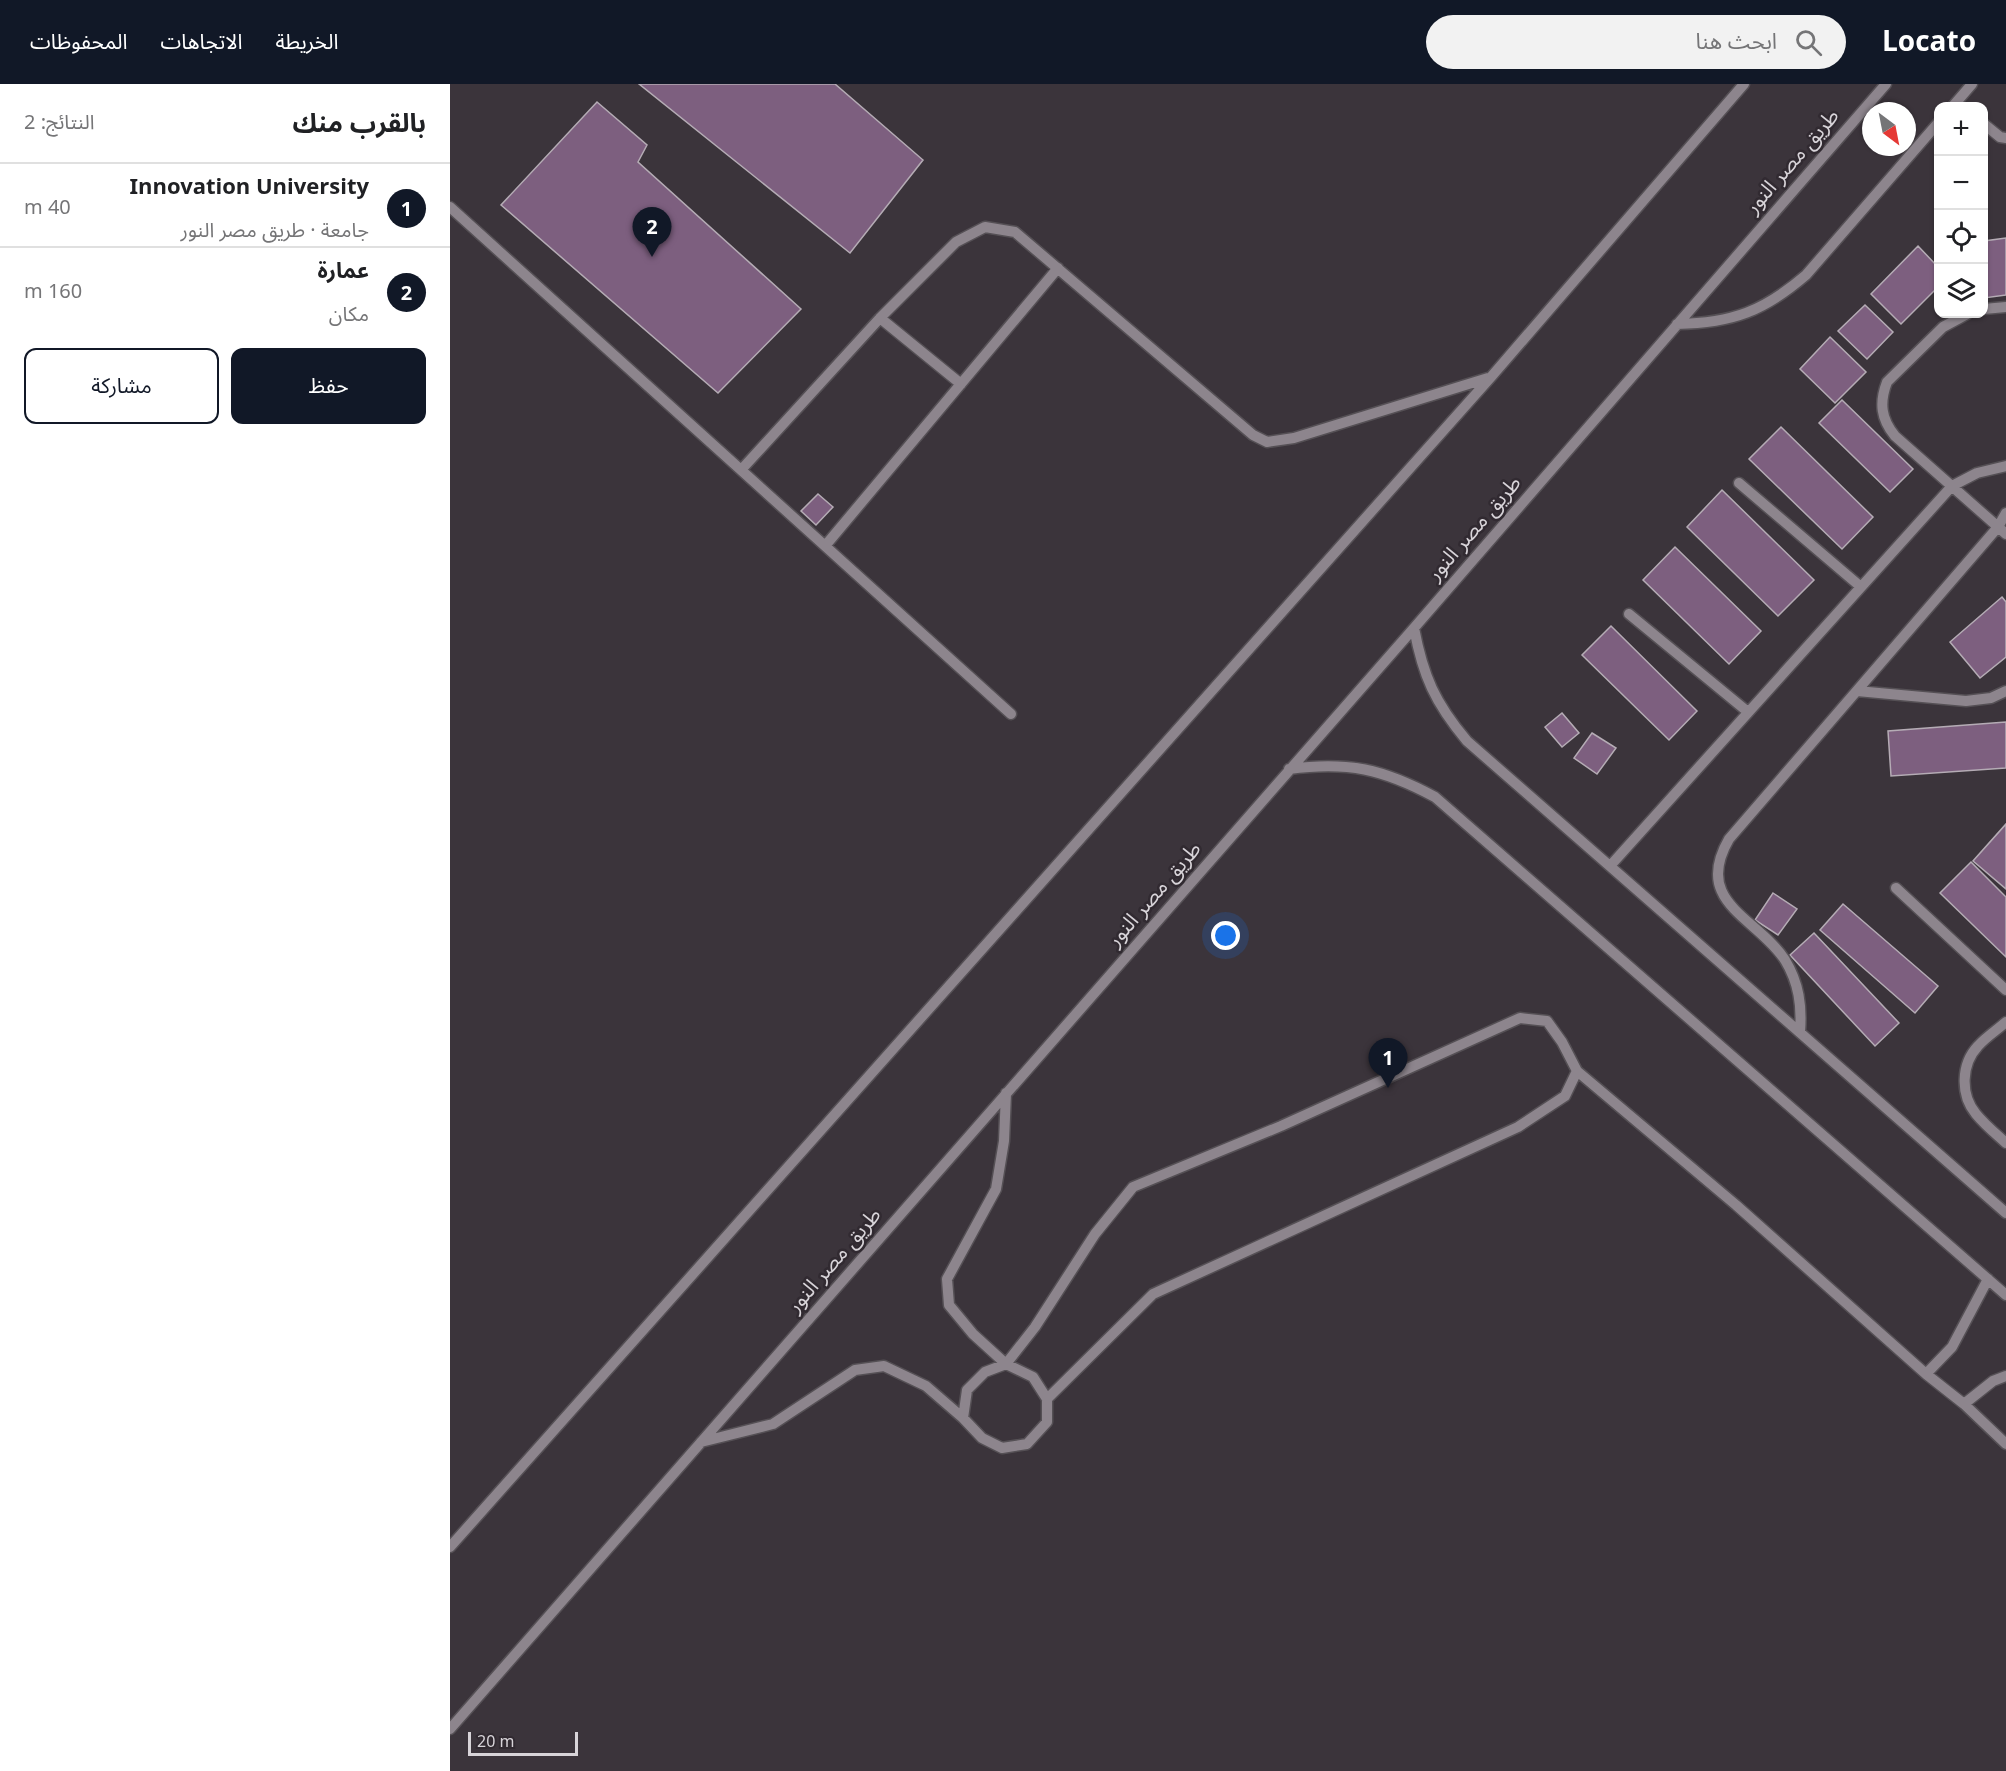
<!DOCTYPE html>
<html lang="ar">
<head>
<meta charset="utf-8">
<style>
  body { margin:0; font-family:Georgia,"Noto Sans Arabic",serif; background:#f2f2f2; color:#202124; direction:rtl }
  .controls { position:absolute; right:18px; top:18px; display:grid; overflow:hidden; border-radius:12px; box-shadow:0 2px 4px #0004 }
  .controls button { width:54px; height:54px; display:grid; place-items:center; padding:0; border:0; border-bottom:2px solid #e0e0e0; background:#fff; color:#202124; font:30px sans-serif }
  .compass { position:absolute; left:1412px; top:18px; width:54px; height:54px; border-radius:50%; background:#fff; box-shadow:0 2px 4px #0004; rotate:148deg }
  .scale { position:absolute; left:18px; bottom:15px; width:110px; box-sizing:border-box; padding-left:6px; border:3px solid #d8d4d9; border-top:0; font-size:16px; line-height:21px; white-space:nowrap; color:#d8d4d9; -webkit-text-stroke:4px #312a31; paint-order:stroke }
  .you { position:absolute; left:776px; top:852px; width:21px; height:21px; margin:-15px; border:4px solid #fff; border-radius:50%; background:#1a73e8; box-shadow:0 0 0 9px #1a73e833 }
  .badge { display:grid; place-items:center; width:39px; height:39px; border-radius:50%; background:#111827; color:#fff; font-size:20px; font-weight:700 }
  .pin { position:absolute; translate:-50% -50px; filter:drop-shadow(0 2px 3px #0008) }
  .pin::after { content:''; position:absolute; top:32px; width:21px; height:18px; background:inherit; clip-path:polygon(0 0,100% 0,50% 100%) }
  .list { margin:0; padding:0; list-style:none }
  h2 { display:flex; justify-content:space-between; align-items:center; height:78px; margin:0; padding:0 24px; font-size:26px }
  h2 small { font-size:20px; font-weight:400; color:#757577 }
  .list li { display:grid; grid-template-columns:39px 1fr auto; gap:18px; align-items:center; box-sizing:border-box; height:84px; padding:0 24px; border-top:2px solid #e0e0e0 }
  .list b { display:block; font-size:22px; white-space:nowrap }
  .list p { margin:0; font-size:20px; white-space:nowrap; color:#757577 }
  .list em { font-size:20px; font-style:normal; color:#757577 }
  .actions { display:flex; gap:12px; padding:18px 24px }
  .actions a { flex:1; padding:14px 0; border:2px solid #111827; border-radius:12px; text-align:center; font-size:21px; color:#111827 }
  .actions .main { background:#111827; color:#fff }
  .icon { flex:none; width:33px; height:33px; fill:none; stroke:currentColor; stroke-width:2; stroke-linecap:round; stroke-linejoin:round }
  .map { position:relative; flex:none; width:1556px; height:1687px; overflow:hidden; direction:ltr }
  header { display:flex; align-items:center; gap:36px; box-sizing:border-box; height:84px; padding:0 30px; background:#111827; color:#fff }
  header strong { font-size:28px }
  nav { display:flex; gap:33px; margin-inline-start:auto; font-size:21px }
  .search { width:420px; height:54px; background:#f2f2f2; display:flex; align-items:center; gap:15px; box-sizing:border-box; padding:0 21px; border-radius:33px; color:#757577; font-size:22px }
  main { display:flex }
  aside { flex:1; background:#fff }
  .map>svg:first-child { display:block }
  .building { fill:#7d5f7f; stroke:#b5acb5; stroke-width:1.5 }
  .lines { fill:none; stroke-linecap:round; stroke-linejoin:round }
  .minor-casing { stroke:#555055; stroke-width:13 }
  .minor { stroke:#8d858d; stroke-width:10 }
  .labels { text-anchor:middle; stroke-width:5; stroke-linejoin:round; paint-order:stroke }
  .street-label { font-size:21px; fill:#d8d4d9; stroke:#312a31 }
</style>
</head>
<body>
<header>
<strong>Locato</strong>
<div class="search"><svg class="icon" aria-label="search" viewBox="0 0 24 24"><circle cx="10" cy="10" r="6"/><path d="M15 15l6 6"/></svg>ابحث هنا</div>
<nav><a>الخريطة</a><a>الاتجاهات</a><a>المحفوظات</a></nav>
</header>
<main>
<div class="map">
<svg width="1556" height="1687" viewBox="0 0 1556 1687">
  <rect width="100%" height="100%" fill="#3b343b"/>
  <path class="building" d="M189,0H385L473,76L400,169Z
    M147,18L197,61L188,78L351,225L268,309L51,121Z
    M1556,154V211L1534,214V157Z
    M1468,162L1488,183V203L1451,240L1421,210Z
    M1415,221L1443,248L1417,275L1388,247Z
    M1380,253L1416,288L1385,319L1350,285Z
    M1392,316L1463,385L1440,408L1369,339Z
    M1331,343L1423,433L1392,465L1299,375Z
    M1272,406L1364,496L1328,532L1237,443Z
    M368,410L383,423L366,441L351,427Z
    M1225,463L1311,547L1279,580L1193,496Z
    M1552,513L1556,518V573L1530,594L1500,558Z
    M1161,542L1247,627L1219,656L1132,571Z
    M1112,629L1129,649L1112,663L1095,643Z
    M1556,638V684L1441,692L1438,647Z
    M1142,649L1166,664L1147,690L1124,674Z
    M1556,740V805L1523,777Z
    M1521,778L1556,813V873L1490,809Z
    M1323,809L1347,825L1328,851L1305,836Z
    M1393,820L1488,902L1465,929L1370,846Z
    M1364,849L1449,939L1425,962L1340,871Z"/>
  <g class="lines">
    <g class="minor-casing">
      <path id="minor" d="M1503,22L1522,0
        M1534,40L1550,53L1556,54
        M0,123L561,630
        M1534,225L1556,223
        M1517,230L1493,243L1437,298C1429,319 1431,335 1445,352L1556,450
        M430,234L511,300
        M1227,240C1283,239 1314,227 1356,191L1488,39
        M291,386L430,234L506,158L535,143L565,148L803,351L817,358L844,354L1038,294
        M1289,399L1411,503
        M375,462L608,184
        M1179,530L1298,628
        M964,544C973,592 985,619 1017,657L1556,1129
        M1407,607L1516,617L1541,614L1556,607
        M839,685C898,677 933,685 985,713L1556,1211
        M1160,782L1502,402L1527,389L1556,382
        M1446,804L1556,906
        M1556,938C1547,946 1536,953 1528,962C1511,980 1510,1011 1526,1030C1535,1041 1546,1050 1556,1059
        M1350,948C1352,922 1349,899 1335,876C1307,833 1242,819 1279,755L1548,443L1556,429
        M1127,987L1286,1121L1476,1290L1514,1320L1556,1360
        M1476,1290L1502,1263L1538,1195
        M1514,1320L1543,1297L1556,1292
        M513,1334L517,1306L535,1288L556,1280L585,1243L645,1150L683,1103L831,1042L1070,934L1097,937L1112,958L1127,987L1115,1012L1068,1043L703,1210L597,1315
        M251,1358L323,1340L405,1286L434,1282L476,1302L513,1334L532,1354L552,1364L577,1360L597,1338V1315L583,1293L556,1280L523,1250L499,1221L497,1195L546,1105L554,1057L556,1009
        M0,1463L1041,293L1294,0
        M0,1645L964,544L1436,0"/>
    </g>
    <use href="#minor" class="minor"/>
  </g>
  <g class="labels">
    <g class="street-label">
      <text transform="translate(1342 77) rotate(-49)" y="7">طريق مصر النور</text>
      <text transform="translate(1024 444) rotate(-49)" y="7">طريق مصر النور</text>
      <text transform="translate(704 810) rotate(-49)" y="7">طريق مصر النور</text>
      <text transform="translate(384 1176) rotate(-49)" y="7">طريق مصر النور</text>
    </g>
  </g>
</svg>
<div class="controls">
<button>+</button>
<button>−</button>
<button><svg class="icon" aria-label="locate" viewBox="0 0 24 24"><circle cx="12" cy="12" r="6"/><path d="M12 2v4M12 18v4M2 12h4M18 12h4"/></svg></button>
<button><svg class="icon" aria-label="layers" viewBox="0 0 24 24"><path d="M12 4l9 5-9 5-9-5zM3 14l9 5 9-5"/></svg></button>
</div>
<svg class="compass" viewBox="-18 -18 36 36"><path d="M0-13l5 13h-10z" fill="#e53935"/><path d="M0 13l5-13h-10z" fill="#757577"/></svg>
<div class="scale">20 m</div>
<div class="you"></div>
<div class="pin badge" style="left:938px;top:1004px">1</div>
<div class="pin badge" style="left:202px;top:173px">2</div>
</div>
<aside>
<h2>بالقرب منك<small>النتائج: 2</small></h2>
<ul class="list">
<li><span class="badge">1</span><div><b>Innovation University</b><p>جامعة · طريق مصر النور</p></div><em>40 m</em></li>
<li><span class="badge">2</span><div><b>عمارة</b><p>مكان</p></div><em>160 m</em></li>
</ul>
<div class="actions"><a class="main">حفظ</a><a>مشاركة</a></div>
</aside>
</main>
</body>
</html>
